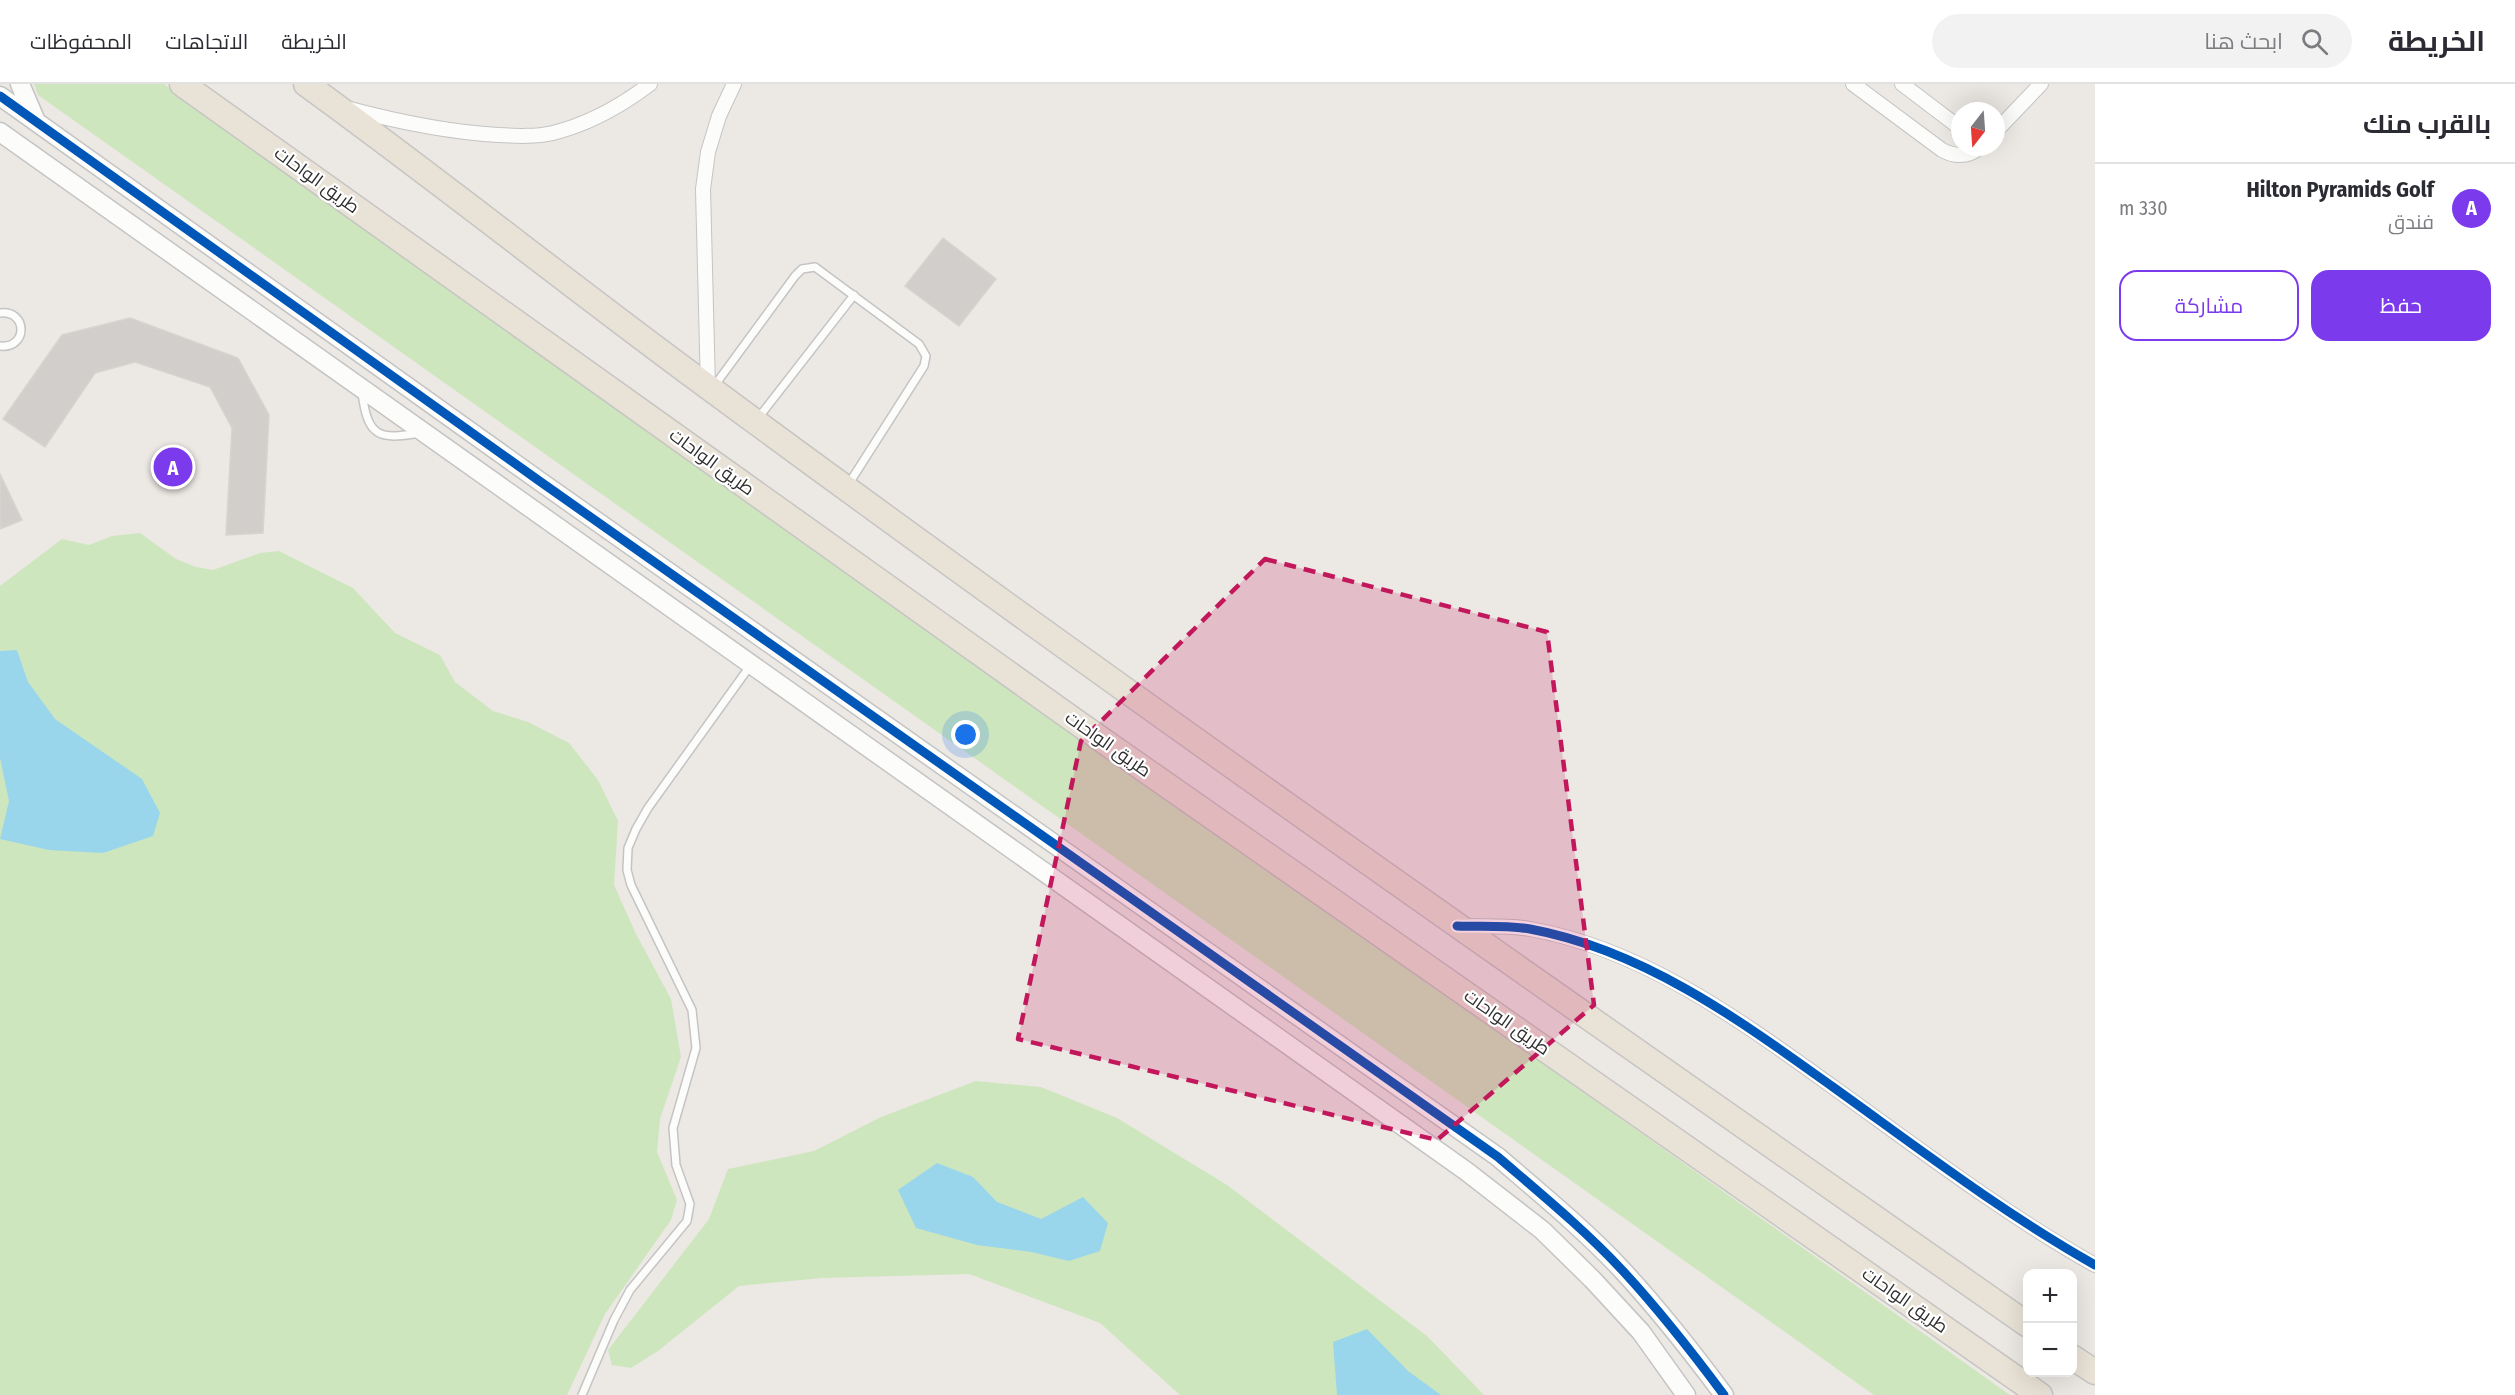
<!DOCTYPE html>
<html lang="ar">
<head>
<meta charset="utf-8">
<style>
  body { margin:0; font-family:"Fira Sans Condensed",Cairo,sans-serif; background:#f2f2f3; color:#2b2b33; direction:rtl }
  .controls { position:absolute; right:18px; bottom:18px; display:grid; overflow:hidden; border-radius:12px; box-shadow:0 6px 24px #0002 }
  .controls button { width:54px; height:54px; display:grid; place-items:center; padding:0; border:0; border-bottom:2px solid #e1e1e2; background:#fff; color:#2b2b33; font:30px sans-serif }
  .compass { position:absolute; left:1951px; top:18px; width:54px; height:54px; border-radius:50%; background:#fff; box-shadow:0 6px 24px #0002; rotate:197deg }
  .you { position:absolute; left:966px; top:651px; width:21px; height:21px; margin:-15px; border:4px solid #fff; border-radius:50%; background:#1a73e8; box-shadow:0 0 0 9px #1a73e833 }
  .badge { display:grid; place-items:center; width:39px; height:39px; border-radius:50%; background:#7c3aed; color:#fff; font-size:20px; font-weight:700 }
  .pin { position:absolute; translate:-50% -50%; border:3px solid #fff; box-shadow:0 2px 6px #0006 }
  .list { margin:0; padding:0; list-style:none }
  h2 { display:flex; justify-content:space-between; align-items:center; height:78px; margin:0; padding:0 24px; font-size:26px }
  h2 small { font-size:20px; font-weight:400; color:#7c7c81 }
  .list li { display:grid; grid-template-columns:39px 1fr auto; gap:18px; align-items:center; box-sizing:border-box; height:90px; padding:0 24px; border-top:2px solid #e1e1e2 }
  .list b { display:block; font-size:22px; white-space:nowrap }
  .list p { margin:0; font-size:20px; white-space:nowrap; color:#7c7c81 }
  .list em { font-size:20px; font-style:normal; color:#7c7c81 }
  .actions { display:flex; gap:12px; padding:18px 24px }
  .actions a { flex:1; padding:14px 0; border:2px solid #7c3aed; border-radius:18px; text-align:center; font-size:21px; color:#7c3aed }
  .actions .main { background:#7c3aed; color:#fff }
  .icon { flex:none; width:33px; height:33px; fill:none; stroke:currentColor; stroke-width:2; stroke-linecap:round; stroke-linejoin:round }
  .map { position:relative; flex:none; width:2095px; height:1311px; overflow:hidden; direction:ltr }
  header { display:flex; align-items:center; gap:36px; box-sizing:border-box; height:84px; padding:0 30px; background:#fff; border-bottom:2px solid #e1e1e2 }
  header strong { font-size:28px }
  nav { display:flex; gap:33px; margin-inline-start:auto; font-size:21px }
  .search { width:420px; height:54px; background:#f2f2f3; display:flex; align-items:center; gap:15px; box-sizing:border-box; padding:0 21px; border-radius:33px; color:#7c7c81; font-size:22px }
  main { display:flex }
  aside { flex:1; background:#fff }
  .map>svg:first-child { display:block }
  .green { fill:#cee6be }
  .water { fill:#99d6ec }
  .building { fill:#d1cecb; stroke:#d7d4d0; stroke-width:1.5 }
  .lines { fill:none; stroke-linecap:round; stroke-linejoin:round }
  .service-casing { stroke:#c5c4c5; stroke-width:10 }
  .minor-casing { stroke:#c5c4c5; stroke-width:16 }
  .tertiary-casing { stroke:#c5c4c5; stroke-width:21 }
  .trunk-casing { stroke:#c6c5c4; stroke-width:27 }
  .service { stroke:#fcfcfb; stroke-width:7 }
  .minor { stroke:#fcfcfb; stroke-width:14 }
  .tertiary { stroke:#fcfcfb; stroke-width:18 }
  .trunk { stroke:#e9e2d6; stroke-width:24 }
  .cycleway-casing { stroke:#fff; stroke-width:13 }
  .cycleway { stroke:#0057b8; stroke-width:9 }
  .marked { fill:#c2185b; fill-opacity:0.2; stroke:#c2185b; stroke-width:4.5; stroke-dasharray:12 8; stroke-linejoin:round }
  .labels { text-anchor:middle; stroke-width:4.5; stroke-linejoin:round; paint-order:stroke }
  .street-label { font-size:18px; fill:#2e2e2e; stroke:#fff }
</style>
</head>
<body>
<header>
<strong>الخريطة</strong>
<div class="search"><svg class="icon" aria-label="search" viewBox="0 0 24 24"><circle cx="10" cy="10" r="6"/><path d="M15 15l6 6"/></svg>ابحث هنا</div>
<nav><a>الخريطة</a><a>الاتجاهات</a><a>المحفوظات</a></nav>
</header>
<main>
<aside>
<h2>بالقرب منك<small></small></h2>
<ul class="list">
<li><span class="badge">A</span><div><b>Hilton Pyramids Golf</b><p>فندق</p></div><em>330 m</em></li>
</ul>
<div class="actions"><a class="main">حفظ</a><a>مشاركة</a></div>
</aside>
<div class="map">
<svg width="2095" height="1311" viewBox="0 0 2095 1311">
  <rect width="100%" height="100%" fill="#ece8e4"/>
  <path class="green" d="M34,0H164L2010,1311H1874L38,11Z
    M140,449L176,475L196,483L213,486L260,469L279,467L353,504L395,549L440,571L455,598L493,627L528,638L569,659L598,696L618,737L614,801L636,850L671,915L681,973L660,1035L657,1068L677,1116L671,1136L605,1230L567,1311H0V502L62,455L89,461L112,452Z
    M976,997L1041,1003L1117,1034L1227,1101L1427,1252L1484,1311H1180L1100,1239L969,1190L822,1194L739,1202L658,1267L631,1284L612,1281L608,1266L709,1135L728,1085L814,1067L881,1033Z"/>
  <path class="water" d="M17,566L28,598L55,635L142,695L160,729L153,752L103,769L49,766L0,755L9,717L0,674V567Z
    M937,1079L973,1093L997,1118L1041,1135L1083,1113L1108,1139L1100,1167L1069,1177L1031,1168L977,1161L916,1144L898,1106Z
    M1367,1245L1408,1287L1441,1311H1337L1333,1258Z"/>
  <path class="building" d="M943,154L996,195L959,242L905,202Z
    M130,234L238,274L269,331L263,449L226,451L232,344L210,303L135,278L95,289L45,363L3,335L62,251Z
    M0,390L22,436L0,445Z"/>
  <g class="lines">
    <g class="service-casing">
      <path id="service" d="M0,229C28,226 28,265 0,262
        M715,301L795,192L802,185L815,183L919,260L926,272L924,282L848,401
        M362,309C368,353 378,356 420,349
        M759,333L854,211
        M582,1311L614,1236L630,1206L687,1137L690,1120L676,1081L673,1044L696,964L692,926L631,801L627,786L628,764L636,745L648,724L750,582"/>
    </g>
    <g class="minor-casing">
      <path id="minor" d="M1853,0L1942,66C1955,73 1968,73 1980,63
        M1902,0L1960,44
        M350,25C399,38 447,48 498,51C517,52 535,53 553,49C589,40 621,22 650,0
        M1996,47L2041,0
        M708,304L703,105L708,68L719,32L734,0
        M1462,842C1484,843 1508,841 1530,845C1644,865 1741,937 1833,1003C1918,1064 2003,1129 2095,1181"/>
    </g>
    <g class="tertiary-casing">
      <path id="tertiary" d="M20,0L35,35
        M0,12L538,396L1498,1073C1541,1110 1585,1146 1623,1187C1659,1226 1692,1268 1724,1311
        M0,48L1466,1087L1542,1146L1592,1195L1641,1248L1686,1311"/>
    </g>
    <g class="trunk-casing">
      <path id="trunk" d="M182,0L1075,637L2040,1311
        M306,0C444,100 577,207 715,308C1147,627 1588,933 2028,1241
        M2072,1273L2095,1288"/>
    </g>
    <use href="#service" class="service"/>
    <use href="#minor" class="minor"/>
    <use href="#tertiary" class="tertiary"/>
    <use href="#trunk" class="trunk"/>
    <g class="cycleway-casing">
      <path id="cycleway" d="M0,12L538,396L1498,1073C1541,1110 1585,1146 1623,1187C1659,1226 1692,1268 1724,1311
        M1457,842C1481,843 1507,841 1530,845C1644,866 1741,937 1833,1003C1918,1064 2003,1129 2095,1181"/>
    </g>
    <use href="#cycleway" class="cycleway"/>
  </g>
  <path class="marked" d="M1265,475L1547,548L1594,921L1437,1056L1018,955L1081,657Z"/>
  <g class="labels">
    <g class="street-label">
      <text transform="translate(317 96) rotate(36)" y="6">طريق الواحات</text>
      <text transform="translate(712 378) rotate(36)" y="6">طريق الواحات</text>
      <text transform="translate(1108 660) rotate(35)" y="6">طريق الواحات</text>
      <text transform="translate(1507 938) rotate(35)" y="6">طريق الواحات</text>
      <text transform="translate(1905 1216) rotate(35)" y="6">طريق الواحات</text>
    </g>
  </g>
</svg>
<div class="controls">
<button>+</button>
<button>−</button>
</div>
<svg class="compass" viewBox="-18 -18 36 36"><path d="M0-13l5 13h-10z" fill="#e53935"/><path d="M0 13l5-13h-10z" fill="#7c7c81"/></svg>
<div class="you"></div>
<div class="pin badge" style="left:173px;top:383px">A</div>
</div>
</main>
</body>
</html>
